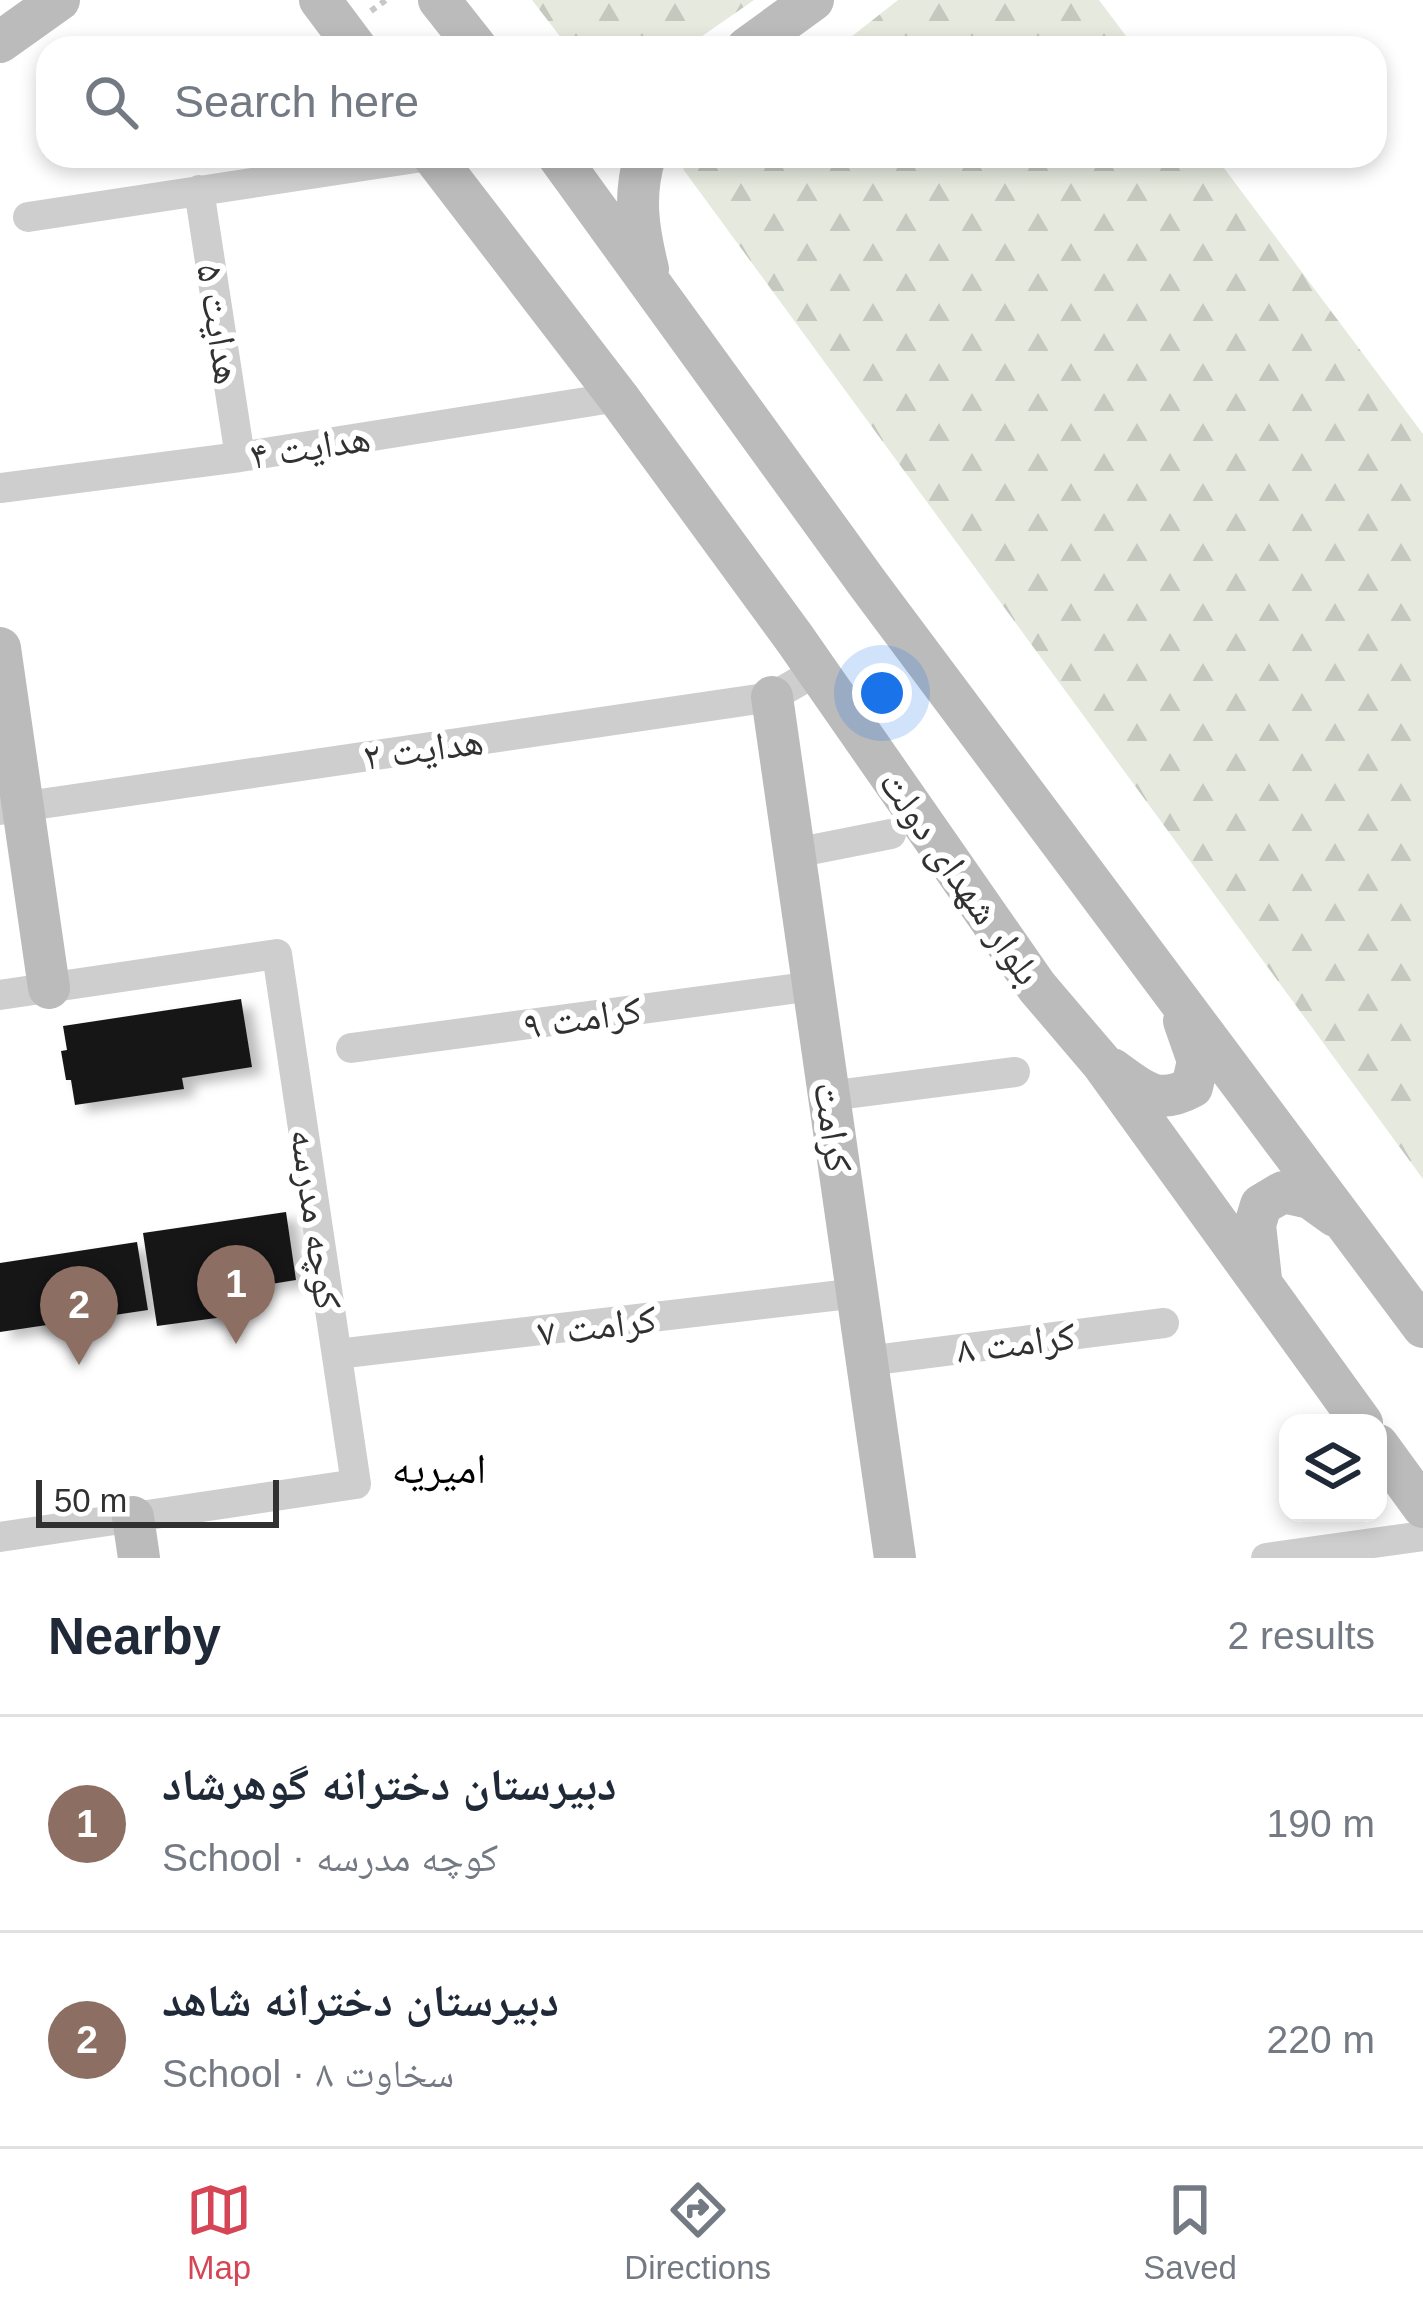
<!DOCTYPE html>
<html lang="en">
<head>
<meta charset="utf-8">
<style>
  body { margin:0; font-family:Helvetica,"Noto Naskh Arabic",sans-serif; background:#f6f6f7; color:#1f2937 }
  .controls { position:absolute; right:36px; bottom:36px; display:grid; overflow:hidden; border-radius:24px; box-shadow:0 6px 18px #0003 }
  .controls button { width:108px; height:108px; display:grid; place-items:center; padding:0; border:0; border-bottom:3px solid #e0e1e3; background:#fff; color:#1f2937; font:60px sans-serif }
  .scale { position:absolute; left:36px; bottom:30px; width:243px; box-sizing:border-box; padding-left:12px; border:6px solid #313131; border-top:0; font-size:33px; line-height:42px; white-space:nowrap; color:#313131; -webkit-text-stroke:9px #fff; paint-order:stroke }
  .you { position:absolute; left:882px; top:693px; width:42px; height:42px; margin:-30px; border:9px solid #fff; border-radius:50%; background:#1a73e8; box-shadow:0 0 0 18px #1a73e833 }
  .badge { display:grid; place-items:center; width:78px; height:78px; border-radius:50%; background:#d64555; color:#fff; font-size:39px; font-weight:700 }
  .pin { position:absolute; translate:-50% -99px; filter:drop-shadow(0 3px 6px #0008) }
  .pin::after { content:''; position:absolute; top:63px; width:42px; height:36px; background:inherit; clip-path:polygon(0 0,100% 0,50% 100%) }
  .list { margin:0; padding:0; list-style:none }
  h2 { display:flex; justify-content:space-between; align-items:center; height:156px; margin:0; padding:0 48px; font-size:51px }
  h2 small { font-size:39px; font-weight:400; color:#747a83 }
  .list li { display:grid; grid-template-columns:78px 1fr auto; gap:36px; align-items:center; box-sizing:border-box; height:216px; padding:0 48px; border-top:3px solid #e0e1e3 }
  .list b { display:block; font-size:45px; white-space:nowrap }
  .list p { margin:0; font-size:39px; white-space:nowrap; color:#747a83 }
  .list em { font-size:39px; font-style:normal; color:#747a83 }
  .icon { flex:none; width:66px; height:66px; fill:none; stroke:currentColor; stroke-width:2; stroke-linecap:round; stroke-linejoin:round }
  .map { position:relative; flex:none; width:1423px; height:1558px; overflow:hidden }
  .search { position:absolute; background:#fff; box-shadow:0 6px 18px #0003; left:36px; right:36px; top:36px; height:132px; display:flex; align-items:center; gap:30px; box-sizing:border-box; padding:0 42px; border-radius:36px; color:#747a83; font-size:45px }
  .sheet { height:588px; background:#fff }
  nav { display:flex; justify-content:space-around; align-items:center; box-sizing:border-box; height:168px; border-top:3px solid #e0e1e3; background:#fff; font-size:33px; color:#747a83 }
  nav a { display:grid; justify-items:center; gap:6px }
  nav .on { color:#d64555 }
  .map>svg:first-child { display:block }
  .forest { fill:url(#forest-firs) }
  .building { fill:#181818; filter:url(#shadow) }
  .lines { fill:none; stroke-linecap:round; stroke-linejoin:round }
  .path { stroke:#c8c8c8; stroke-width:6; stroke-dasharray:6 6; stroke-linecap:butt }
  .street { stroke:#cecece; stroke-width:30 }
  .secondary { stroke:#bbb; stroke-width:42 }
  .labels { text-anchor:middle; stroke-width:12; stroke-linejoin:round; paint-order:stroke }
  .street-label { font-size:39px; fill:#313131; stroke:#fff }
  .neighbourhood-label { font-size:42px; fill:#000; stroke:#fff }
</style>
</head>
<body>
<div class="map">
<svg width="1423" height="1558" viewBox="0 0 1423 1558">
  <defs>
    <pattern id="forest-firs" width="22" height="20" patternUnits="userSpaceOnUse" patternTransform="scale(3)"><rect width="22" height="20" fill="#e5e9de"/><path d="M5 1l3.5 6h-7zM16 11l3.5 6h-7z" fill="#c5c8bf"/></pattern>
    <filter id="shadow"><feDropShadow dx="11" dy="7" stdDeviation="6" flood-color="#0004"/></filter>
  </defs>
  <rect width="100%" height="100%" fill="#fff"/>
  <path class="forest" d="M532,0H754L685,48H569Z
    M898,0H1099L1135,48H837Z
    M700,156H1215L1423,434V1179L683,169Z"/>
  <path class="building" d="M241,999L252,1067L182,1078L184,1089L75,1105L71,1080H66L61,1051L67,1050L63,1026Z
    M286,1212L296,1280L228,1291L231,1316L157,1326L143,1233Z
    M137,1242L148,1310L0,1332V1263Z"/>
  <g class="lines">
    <path class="path" d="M371,11L386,0"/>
    <path class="street" d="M199,190L240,457
      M28,217L429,156
      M0,488L240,457L618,397
      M0,810L772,697L817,671
      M795,853L891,834
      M0,995L277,954L356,1484L0,1537
      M351,1048L814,986
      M829,1096L1015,1072
      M337,1354L858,1293
      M867,1361L1164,1323
      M1266,1558L1423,1536"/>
    <path class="secondary" d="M320,0L356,48
      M439,0L477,48
      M0,42L59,0
      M747,48L813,0
      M433,156L618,397L795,639L1037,987L1101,1062L1362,1423
      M558,156L868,584L1423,1327
      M645,156C633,196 638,229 648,269
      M0,648L49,988
      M772,697L895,1558
      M1112,1069C1142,1090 1156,1107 1192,1087L1198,1061L1184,1021
      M1261,1279L1255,1225L1261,1205L1283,1192L1310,1198L1335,1216
      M1378,1445L1423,1507
      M133,1517L139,1558"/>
  </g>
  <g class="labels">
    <g class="street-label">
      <text transform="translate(220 324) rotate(81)" y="14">هدایت ۵</text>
      <text transform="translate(310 446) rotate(-9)" y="14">هدایت ۴</text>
      <text transform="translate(423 748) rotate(-8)" y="14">هدایت ۲</text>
      <text transform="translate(961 877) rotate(55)" y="14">بلوار شهدای دولت</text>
      <text transform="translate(582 1017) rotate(-8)" y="14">کرامت ۹</text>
      <text transform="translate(834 1127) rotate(82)" y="14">کرامت</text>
      <text transform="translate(317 1219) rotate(82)" y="14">کوچه مدرسه</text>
      <text transform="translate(597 1325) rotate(-7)" y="14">کرامت ۷</text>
      <text transform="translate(1016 1342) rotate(-7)" y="14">کرامت ۸</text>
    </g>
    <g class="neighbourhood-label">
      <text x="439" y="1483">امیریه</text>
    </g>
  </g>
</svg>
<div class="controls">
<button><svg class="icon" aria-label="layers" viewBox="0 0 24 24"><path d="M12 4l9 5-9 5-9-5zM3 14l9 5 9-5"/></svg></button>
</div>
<div class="scale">50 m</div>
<div class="you"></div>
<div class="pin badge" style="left:236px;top:1344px;background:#8d6e63">1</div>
<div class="pin badge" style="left:79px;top:1365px;background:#8d6e63">2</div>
<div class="search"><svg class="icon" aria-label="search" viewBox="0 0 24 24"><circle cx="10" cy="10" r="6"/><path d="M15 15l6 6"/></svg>Search here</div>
</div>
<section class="sheet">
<h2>Nearby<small>2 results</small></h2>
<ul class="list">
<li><span class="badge" style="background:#8d6e63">1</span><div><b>دبیرستان دخترانه گوهرشاد</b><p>School · کوچه مدرسه</p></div><em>190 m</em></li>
<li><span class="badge" style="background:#8d6e63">2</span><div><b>دبیرستان دخترانه شاهد</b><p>School · سخاوت ۸</p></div><em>220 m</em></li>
</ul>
</section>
<nav>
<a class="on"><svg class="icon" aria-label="map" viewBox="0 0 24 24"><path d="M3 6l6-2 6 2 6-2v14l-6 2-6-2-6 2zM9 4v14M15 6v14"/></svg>Map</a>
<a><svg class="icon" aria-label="directions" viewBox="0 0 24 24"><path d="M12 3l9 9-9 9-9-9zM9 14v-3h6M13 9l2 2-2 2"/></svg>Directions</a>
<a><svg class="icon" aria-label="saved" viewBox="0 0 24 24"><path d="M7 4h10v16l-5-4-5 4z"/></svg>Saved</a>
</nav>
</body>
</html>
